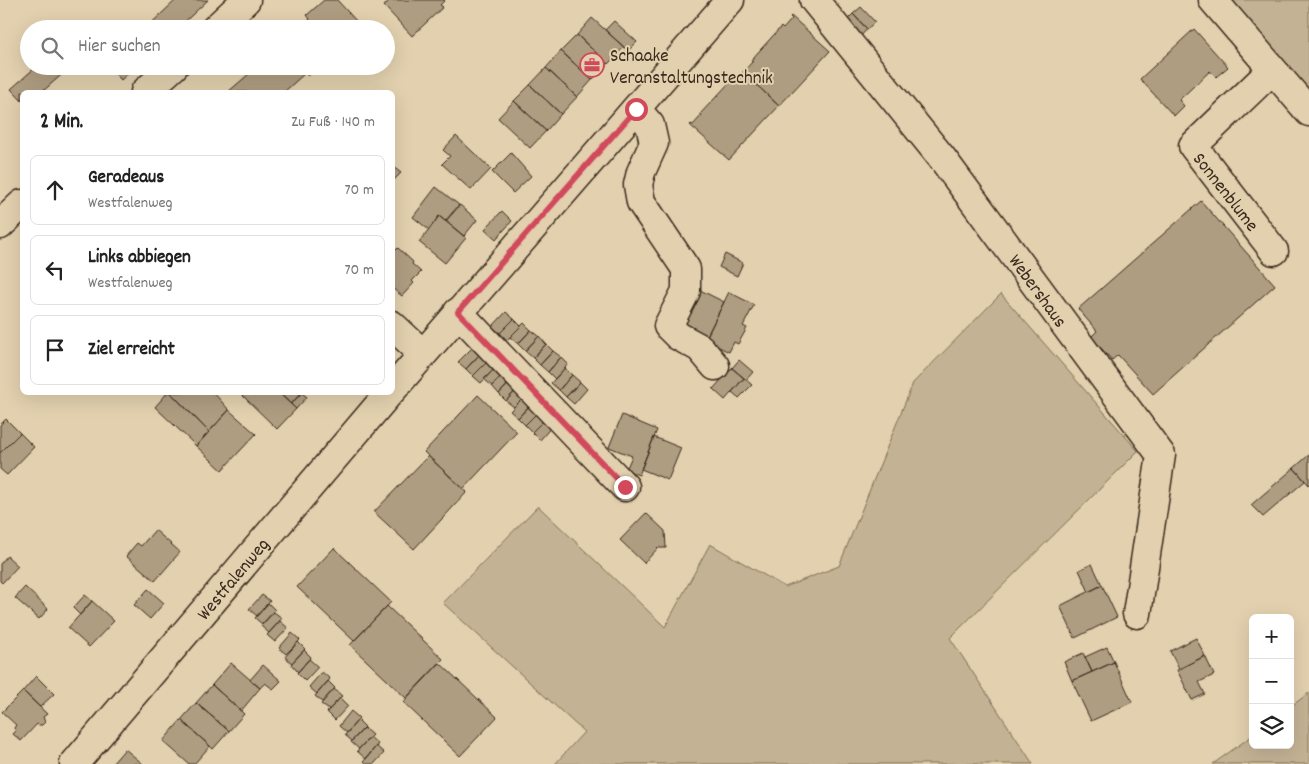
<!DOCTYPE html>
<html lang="de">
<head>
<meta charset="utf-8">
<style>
  body { margin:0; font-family:Dekko,sans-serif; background:#f2f2f2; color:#222 }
  .controls { position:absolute; right:15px; bottom:15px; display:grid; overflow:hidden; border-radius:8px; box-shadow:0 5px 20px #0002 }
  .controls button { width:45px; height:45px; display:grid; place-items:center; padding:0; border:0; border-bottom:1px solid #e0e0e0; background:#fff; color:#222; font:25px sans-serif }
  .stop { position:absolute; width:15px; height:15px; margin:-11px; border:4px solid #d1495b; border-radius:50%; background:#fff }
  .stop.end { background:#d1495b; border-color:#fff; box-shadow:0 1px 5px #0008 }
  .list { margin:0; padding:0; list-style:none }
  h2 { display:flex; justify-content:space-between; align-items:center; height:65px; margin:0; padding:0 20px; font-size:21px }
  h2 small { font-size:16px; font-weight:400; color:#767676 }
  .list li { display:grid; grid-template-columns:32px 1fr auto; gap:15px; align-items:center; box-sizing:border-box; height:70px; margin:0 10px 10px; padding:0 10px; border:1px solid #e0e0e0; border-radius:8px }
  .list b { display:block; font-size:19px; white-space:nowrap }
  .list p { margin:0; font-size:16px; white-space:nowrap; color:#767676 }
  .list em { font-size:16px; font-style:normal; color:#767676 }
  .icon { flex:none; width:28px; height:28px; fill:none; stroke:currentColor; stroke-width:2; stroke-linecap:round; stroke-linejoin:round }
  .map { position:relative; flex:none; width:1309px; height:764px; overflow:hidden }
  .search { position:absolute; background:#fff; box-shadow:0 5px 20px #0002; left:20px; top:20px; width:375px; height:55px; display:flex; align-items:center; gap:12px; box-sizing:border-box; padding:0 18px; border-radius:28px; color:#767676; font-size:19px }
  .panel { position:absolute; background:#fff; box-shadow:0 5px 20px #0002; left:20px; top:90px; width:375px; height:305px; border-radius:8px }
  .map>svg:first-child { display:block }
  .green { fill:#c4b294; stroke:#806e59 }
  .building { fill:#af9d81; stroke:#3b2a1e }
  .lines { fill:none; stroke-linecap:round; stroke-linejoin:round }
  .minor-casing { stroke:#3b2a1e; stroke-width:31 }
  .minor { stroke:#e2d0ae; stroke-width:28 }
  .route { stroke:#d1495b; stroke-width:6 }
  .labels { text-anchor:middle; stroke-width:4; stroke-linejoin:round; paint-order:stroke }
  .poi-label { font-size:19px; fill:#3b2a1e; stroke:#e2d0ae; text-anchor:start }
  .street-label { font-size:19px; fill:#3b2a1e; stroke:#e2d0ae }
</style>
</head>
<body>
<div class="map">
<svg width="1309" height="764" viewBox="0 0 1309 764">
  <rect width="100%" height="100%" fill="#e2d0ae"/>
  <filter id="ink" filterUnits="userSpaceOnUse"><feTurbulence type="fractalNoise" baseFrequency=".02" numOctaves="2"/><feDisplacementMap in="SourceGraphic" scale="10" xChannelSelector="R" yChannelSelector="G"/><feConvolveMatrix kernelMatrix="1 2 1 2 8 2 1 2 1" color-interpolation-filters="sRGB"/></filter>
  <g filter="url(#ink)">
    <path class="green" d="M1222,0H1309V100Z
      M1001,294L1138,451L950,638L1033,764H555L584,732L443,603L538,506L665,627L710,544L785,587L839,566L913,383Z
      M1309,693V764H1213L1253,735V745H1290V707Z"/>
    <path class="building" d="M176,0H208L177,29H145Z
      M324,0H337L359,24L354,29H299L310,19L307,15Z
      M390,0H445L440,5L443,7L412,36L384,6Z
      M861,7L875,22L867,29L853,14Z
      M853,14L867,29L860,37L845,22Z
      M791,16L830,51L779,106L743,72L753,61L751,60L781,27L783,29L792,19L790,17Z
      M592,18L624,47L608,64L577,35Z
      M614,21L637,42L628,51L605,30Z
      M1194,29L1228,67L1216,77L1210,71L1179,100L1184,106L1174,116L1140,79Z
      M577,35L608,64L592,80L561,51Z
      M561,51L592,80L577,97L546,68Z
      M37,66H66L68,69L42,92H22V101L11,89Z
      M108,66H136L121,80Z
      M256,66H299L305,73L284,92H228L257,67Z
      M299,66H319L308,76Z
      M546,68L577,97L561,114L530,85Z
      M743,72L779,106L729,160L690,125L691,124L693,125L702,115L700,114L731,81L733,83Z
      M530,85L561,114L546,131L514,101Z
      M514,101L546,131L530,148L498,118Z
      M456,136L491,169L471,190L442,164L450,156L443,150Z
      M511,153L531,176L513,193L492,172Z
      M392,166L401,173L392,182Z
      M436,187L459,205L445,221L439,216L429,230L413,217Z
      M1201,201L1275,285L1153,394L1118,355L1112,360L1091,337L1097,331L1078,309Z
      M460,205L477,220L464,236L446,221Z
      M502,211L512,221L496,239L485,229Z
      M439,216L466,238L445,263L419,242Z
      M392,247L396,250L398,248L413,262L412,264L421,272L412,281L414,283L402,296L392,288Z
      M725,254L743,263L737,276L719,267Z
      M698,289L724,302L705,340L678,326Z
      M729,292L754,305L743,326L747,328L738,344L734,342L729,352L705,340Z
      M506,312L514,319L500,333L492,327Z
      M514,319L521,326L507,340L500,333Z
      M524,323L531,330L518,344L510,337Z
      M531,330L539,336L525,351L518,344Z
      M539,336L546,344L533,358L525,351Z
      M546,344L553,351L540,365L533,358Z
      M472,348L479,355L466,369L458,362Z
      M553,351L561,357L548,372L540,365Z
      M479,355L487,362L473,376L466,369Z
      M561,357L568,364L555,379L548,372Z
      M739,360L753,372L746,380L732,368Z
      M487,362L494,369L481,383L473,376Z
      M498,365L505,372L492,386L484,379Z
      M565,368L572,375L559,390L551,383Z
      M732,368L744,378L725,400L713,389Z
      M505,372L513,379L499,394L492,386Z
      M572,375L580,382L566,397L559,390Z
      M744,378L752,385L739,398L732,392Z
      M513,379L520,386L506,401L499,394Z
      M580,382L587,389L574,404L566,397Z
      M520,386L527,394L514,407L506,401Z
      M168,392H170L209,432L196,446L155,407Z
      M170,392H213L229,410L209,432Z
      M242,392H278L296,409L277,429L241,394Z
      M278,392H302L291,404Z
      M302,393L307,397L296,409L291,404Z
      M478,395L517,432L463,489L424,452Z
      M524,397L531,404L518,418L510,411Z
      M531,404L539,411L525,425L518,418Z
      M229,410L256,434L222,470L196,446Z
      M539,411L546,418L532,432L525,425Z
      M622,415L657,430L639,475L626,470L632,456L609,447Z
      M546,418L553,425L540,440L532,432Z
      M6,419L20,433L0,453V425Z
      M20,433L34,447L7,475L0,469V453Z
      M654,437L681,448L668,480L641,469Z
      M1309,455V485L1294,468Z
      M428,456L467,492L414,549L374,512Z
      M1294,468L1305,481L1263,517L1251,505Z
      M646,513L665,531L666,548H658L644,563L620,540Z
      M155,530L180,552L155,581L126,556L137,543L141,546Z
      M334,548L391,602L354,641L297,587Z
      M7,556L18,566L2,583L0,581V564Z
      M1092,564L1102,585L1089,592L1079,570Z
      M1102,585L1117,617L1075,638L1060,606Z
      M25,587L48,609L39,619L15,598Z
      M148,589L164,603L150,619L134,605Z
      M85,595L92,601L80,615L73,608Z
      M262,595L270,601L257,616L249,609Z
      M92,601L114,621L89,647L68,628Z
      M268,603L275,610L262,624L255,618Z
      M387,606L443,659L406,698L350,645Z
      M274,612L282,618L269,633L261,626Z
      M280,621L288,628L275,642L267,635Z
      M292,633L300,640L286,654L279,648Z
      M1196,638L1205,656L1179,669L1170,651Z
      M298,642L305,649L292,663L285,657Z
      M1107,647L1114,662L1092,672L1085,657Z
      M304,650L311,657L298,672L291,664Z
      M1083,653L1092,672L1072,681L1064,662Z
      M1205,656L1214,675L1199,682L1205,694L1192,700L1177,670Z
      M309,659L318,667L305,681L297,673Z
      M1114,662L1132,702L1091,721L1072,681Z
      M231,663L260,688L241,711L212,685Z
      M440,663L497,717L460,756L403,702Z
      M263,665L281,681L273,689L265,683L260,688L250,680Z
      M322,672L330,679L317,694L309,687Z
      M36,676L54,694L40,707L23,691Z
      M328,681L335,688L322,702L315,696Z
      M212,685L244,714L229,731L196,703Z
      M334,689L342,696L329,710L321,704Z
      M23,691L47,714L43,717L45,722L42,725H39L37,724L21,741L13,734L16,731L14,728L16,725L2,712Z
      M340,698L348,706L335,720L327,712Z
      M196,703L229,731L213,749L181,720Z
      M351,711L359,718L347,733L339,726Z
      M181,720L210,746L194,764H189L163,741Z
      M358,720L365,727L352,741L345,735Z
      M364,728L372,735L359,749L351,742Z
      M370,737L378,744L366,759L357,751Z
      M376,746L384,753L374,764H367L364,761Z
      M125,749L143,764H112Z"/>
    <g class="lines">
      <g class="minor-casing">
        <path id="minor" d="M814,0L942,158L1161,455L1137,614
          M1213,0L1309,112
          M215,29L246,0
          M1272,70L1193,146L1274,251
          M145,92L174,66
          M636,109L650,125L654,143L641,172L638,185L641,202L686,269V291L668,326L678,336L700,348L715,366
          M0,225L22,204
          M458,312L625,487
          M392,325L423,354
          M392,390L730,0
          M74,764L390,392"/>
      </g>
      <use href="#minor" class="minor"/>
    </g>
  </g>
  <g class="lines" filter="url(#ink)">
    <path class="route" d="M625,487L458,312L636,109"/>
  </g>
  <defs>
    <g id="office-ring" transform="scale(1.25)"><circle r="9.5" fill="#e2d0ae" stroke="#d1495b" stroke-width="1.5"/><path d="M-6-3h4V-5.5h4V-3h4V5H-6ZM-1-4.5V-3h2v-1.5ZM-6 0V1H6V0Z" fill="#d1495b"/></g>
  </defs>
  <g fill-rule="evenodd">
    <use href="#office-ring" x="592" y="65"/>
  </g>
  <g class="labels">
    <g class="poi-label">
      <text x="610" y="61">Schaake<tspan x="610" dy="22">Veranstaltungstechnik</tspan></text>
    </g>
    <g class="street-label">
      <text transform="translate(1227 191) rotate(52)" y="7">Sonnenblume</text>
      <text transform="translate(1039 290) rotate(54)" y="7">Webershaus</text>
      <text transform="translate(232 578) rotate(-50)" y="7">Westfalenweg</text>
    </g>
  </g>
</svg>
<div class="controls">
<button>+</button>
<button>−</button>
<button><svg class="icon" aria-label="layers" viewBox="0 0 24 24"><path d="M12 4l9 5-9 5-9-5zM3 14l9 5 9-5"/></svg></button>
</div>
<div class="stop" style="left:636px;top:109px"></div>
<div class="stop end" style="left:625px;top:487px"></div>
<div class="search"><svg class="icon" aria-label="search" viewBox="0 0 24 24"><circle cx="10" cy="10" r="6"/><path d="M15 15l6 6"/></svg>Hier suchen</div>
<section class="panel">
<h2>2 Min.<small>Zu Fuß · 140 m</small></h2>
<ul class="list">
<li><svg class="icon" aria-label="ahead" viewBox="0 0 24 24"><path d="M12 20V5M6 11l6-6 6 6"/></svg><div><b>Geradeaus</b><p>Westfalenweg</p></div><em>70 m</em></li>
<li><svg class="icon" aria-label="left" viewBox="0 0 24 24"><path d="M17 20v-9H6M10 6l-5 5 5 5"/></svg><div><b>Links abbiegen</b><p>Westfalenweg</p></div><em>70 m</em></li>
<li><svg class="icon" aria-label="arrive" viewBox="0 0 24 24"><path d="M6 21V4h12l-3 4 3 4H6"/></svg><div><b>Ziel erreicht</b></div></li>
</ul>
</section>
</div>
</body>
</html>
